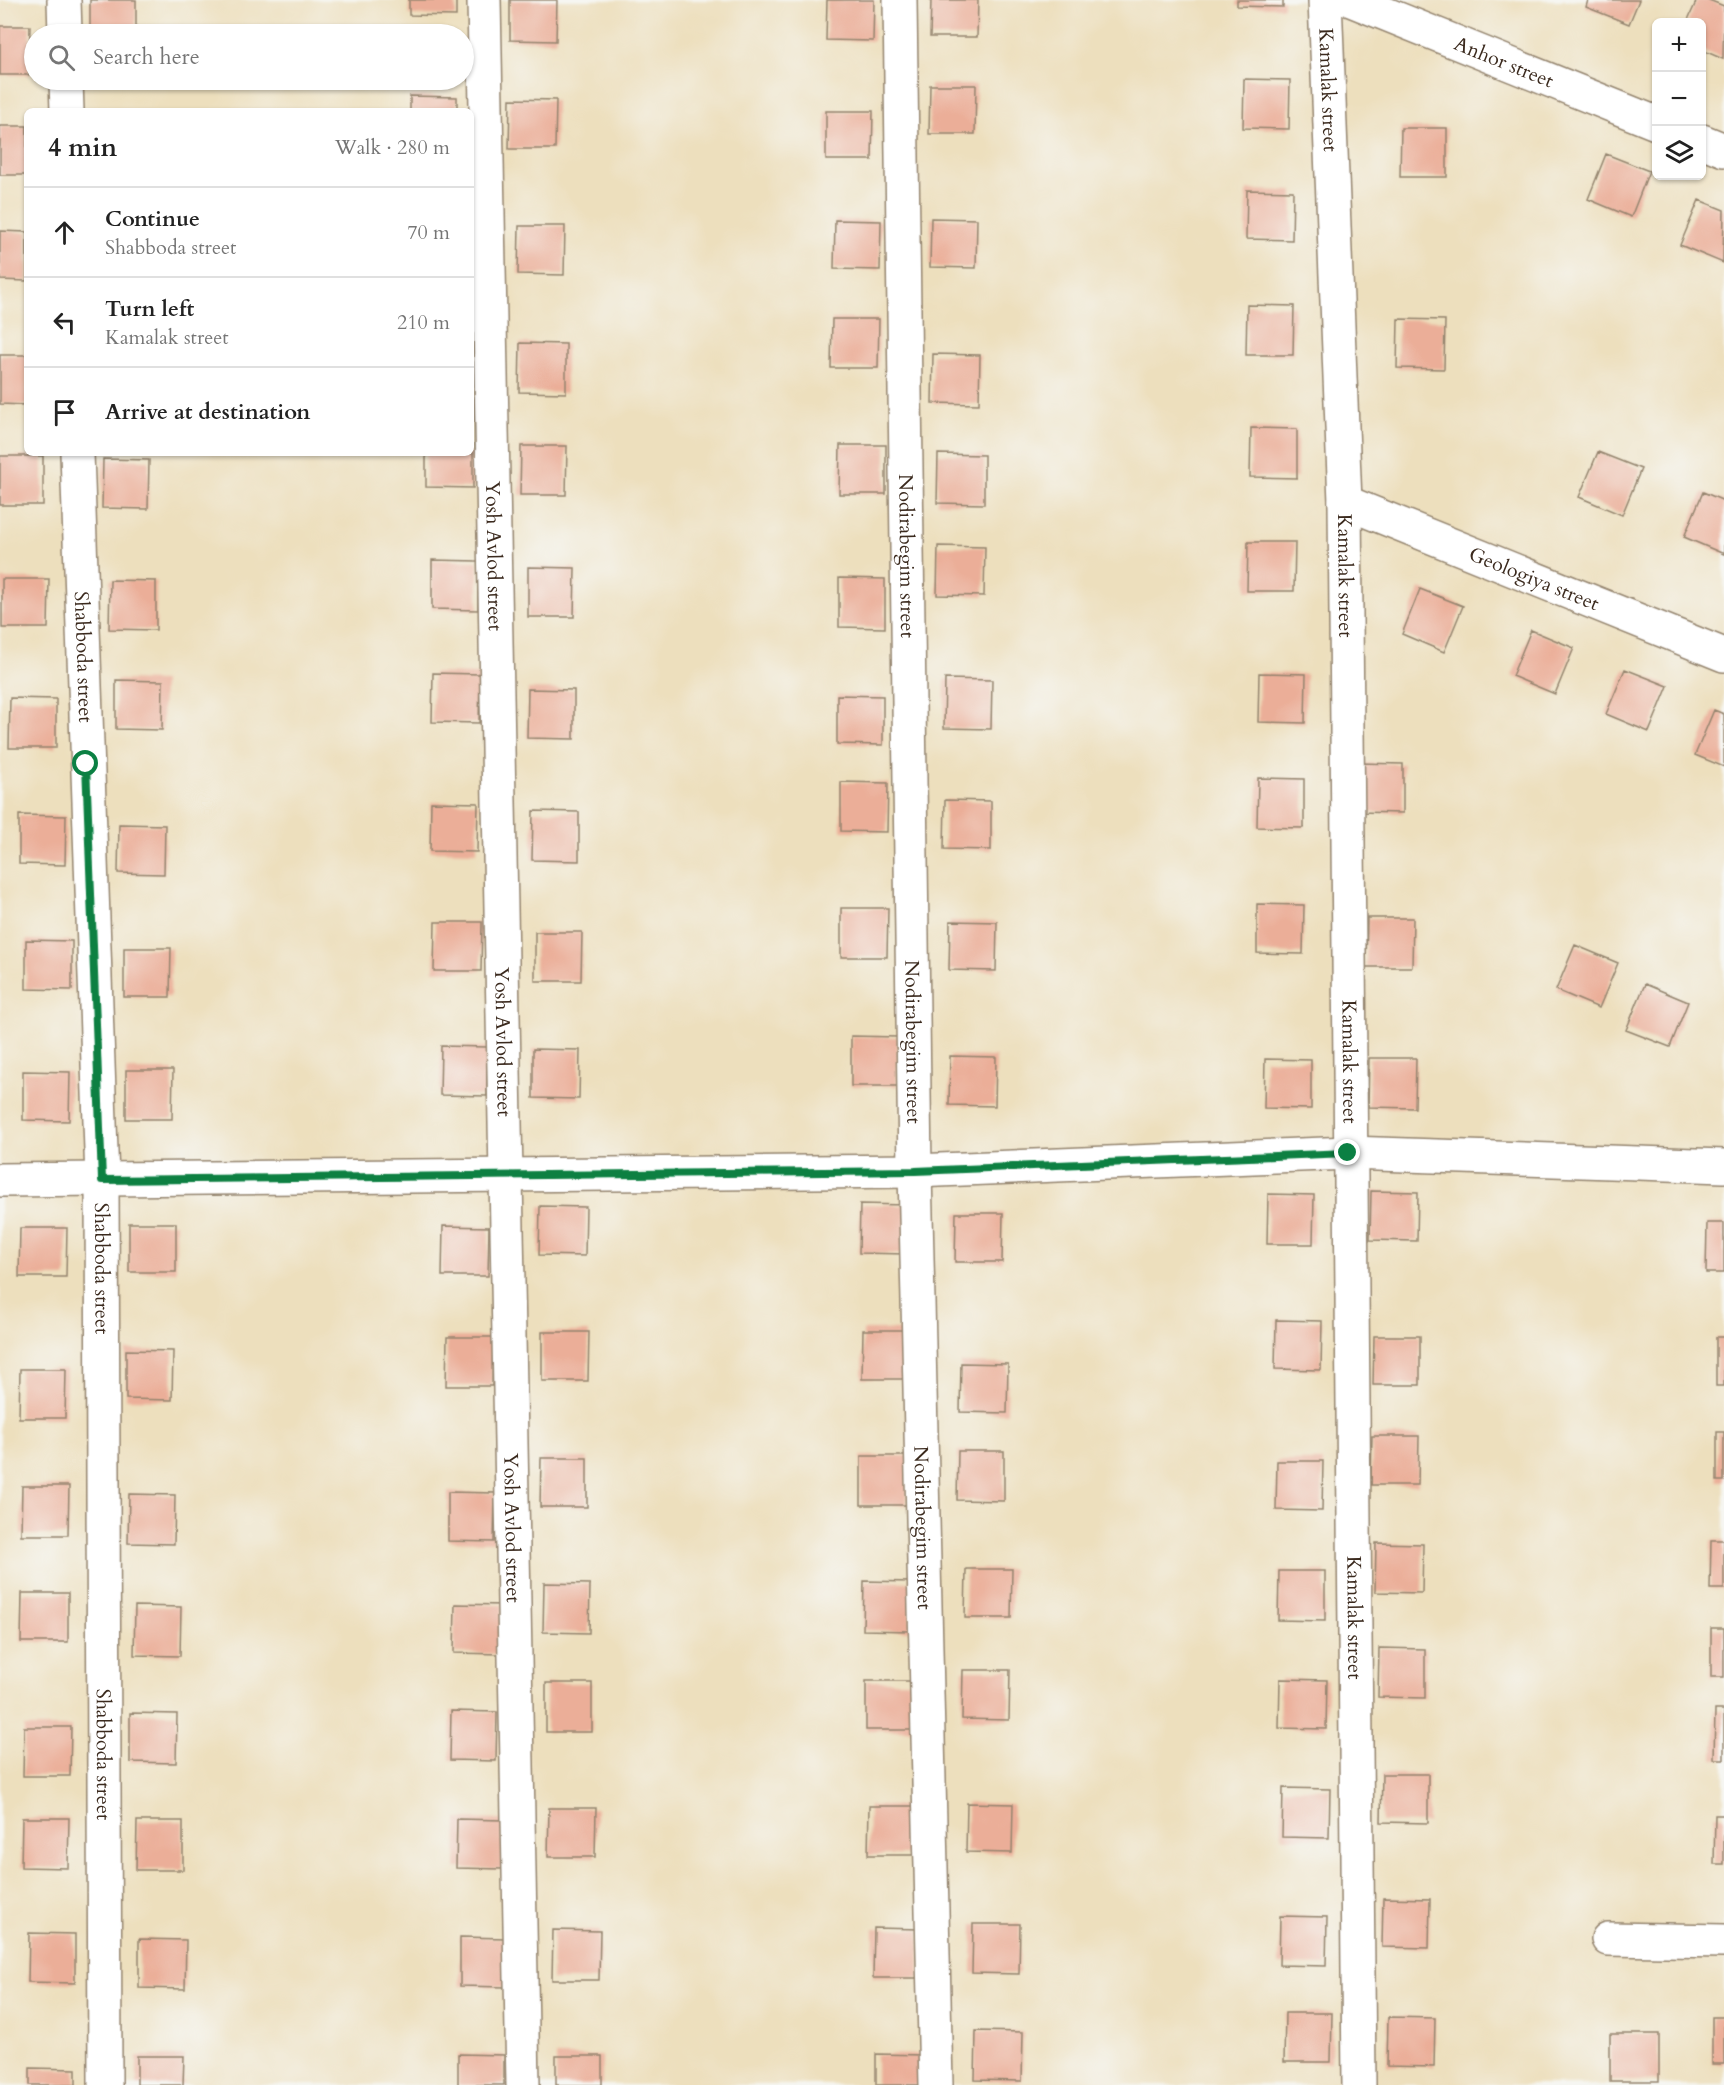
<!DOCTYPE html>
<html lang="en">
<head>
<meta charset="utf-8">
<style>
  body { margin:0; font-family:Cardo,serif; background:#f6f6f6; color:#222 }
  .controls { position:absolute; right:18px; top:18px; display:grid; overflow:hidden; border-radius:9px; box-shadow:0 2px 4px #0004 }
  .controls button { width:54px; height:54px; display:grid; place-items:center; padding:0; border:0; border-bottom:2px solid #e0e0e0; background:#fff; color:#222; font:30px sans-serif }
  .stop { position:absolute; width:18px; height:18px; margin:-14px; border:4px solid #0b8043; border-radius:50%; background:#fff }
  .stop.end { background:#0b8043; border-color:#fff; box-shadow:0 2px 6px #0008 }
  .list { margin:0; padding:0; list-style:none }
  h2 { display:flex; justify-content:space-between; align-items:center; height:78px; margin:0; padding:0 24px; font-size:26px }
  h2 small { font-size:20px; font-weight:400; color:#767676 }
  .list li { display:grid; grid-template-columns:39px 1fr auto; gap:18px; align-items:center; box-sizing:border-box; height:90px; padding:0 24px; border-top:2px solid #e0e0e0 }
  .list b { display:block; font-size:22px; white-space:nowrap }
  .list p { margin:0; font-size:20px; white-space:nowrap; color:#767676 }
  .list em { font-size:20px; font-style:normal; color:#767676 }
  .icon { flex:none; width:33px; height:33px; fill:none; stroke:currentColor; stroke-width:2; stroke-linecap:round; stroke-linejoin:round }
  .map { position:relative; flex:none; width:1724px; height:2085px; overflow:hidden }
  .search { position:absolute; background:#fff; box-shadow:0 2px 4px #0004; left:24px; top:24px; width:450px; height:66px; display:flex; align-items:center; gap:15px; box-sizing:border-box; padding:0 21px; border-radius:33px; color:#767676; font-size:22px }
  .panel { position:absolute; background:#fff; box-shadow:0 2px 4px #0004; left:24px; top:108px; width:450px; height:348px; border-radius:9px }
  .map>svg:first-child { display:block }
  .building { fill:#ebae98 }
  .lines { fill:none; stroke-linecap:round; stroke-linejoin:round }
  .minor-casing { stroke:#94846e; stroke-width:36 }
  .minor { stroke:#fff; stroke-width:33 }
  .route { stroke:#0b8043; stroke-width:8 }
  .labels { text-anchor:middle; stroke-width:6; stroke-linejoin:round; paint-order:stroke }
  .street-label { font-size:20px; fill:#3b2a1e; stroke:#f6f6f2 }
</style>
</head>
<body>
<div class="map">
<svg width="1724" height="2085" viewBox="0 0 1724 2085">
  <rect width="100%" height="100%" fill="#f6f6f2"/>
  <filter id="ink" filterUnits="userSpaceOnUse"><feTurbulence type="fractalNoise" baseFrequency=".0167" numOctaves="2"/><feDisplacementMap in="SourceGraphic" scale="12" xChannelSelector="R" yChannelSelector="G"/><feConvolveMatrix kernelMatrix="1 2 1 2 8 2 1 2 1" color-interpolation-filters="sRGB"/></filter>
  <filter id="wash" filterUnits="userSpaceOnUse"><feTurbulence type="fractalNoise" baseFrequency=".008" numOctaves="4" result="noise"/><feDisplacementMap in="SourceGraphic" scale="24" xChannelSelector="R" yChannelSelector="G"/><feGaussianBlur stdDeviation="1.35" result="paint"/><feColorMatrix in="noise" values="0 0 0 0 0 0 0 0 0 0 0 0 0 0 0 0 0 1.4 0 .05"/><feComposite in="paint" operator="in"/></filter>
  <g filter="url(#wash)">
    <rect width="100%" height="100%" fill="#eddfbd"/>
    <g id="blocks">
      <path class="building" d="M90,0H136V34H90Z
        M409,0H456V16L409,15Z
        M510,0H557L556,41L510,40Z
        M827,0H874L873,41L826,40Z
        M931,0H978L977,37H930Z
        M1237,0H1283V7L1237,6Z
        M1588,0H1639L1629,24L1586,7Z
        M1697,0H1709L1724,6L1723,59L1702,50V22H1687Z
        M0,26H30L29,75H0Z
        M1244,79L1290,80L1289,129L1243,128Z
        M930,85H976L975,134H929Z
        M410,96L457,97V111H410Z
        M510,99L556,100L555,149H509Z
        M826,111H873L872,160H826Z
        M0,126H27V175H0Z
        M1401,128H1447V177H1400Z
        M1606,154L1649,171L1631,217L1588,199Z
        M1247,190L1293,191L1292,240L1246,239Z
        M1699,200L1724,210L1723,263L1680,245Z
        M931,218L977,219L976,268L930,267Z
        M835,220L881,221L880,270L834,269Z
        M519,226H565L564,275L518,274Z
        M0,231L27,232V281L0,280Z
        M1247,305L1294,306L1293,355H1246Z
        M832,319H879L878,368H831Z
        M1398,319L1445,320L1444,369L1397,368Z
        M520,343L566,344V393L519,392Z
        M933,354L980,355L979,404L932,403Z
        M0,355H27V405L0,404Z
        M1251,428L1297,429V478L1250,477Z
        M840,445H886V494H839Z
        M521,446H567L566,495H520Z
        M1598,452L1641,469L1622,515L1579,497Z
        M426,453H473V488L426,487Z
        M938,454L984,455V504L937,503Z
        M0,456H43V505H0Z
        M103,459L149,460L148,509L102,508Z
        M1703,492L1724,501V554L1684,537Z
        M1248,542H1295L1294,591H1247Z
        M938,546L985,547L984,596L937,595Z
        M432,560L478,561V610L432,609Z
        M528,567L575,568L574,617H528Z
        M839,578L885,579V628L839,627Z
        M2,579H49L48,628H2Z
        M110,580L156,581V630L109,629Z
        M1420,589L1463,606L1444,652L1402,634Z
        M1531,630L1574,648L1555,694L1512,676Z
        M1625,669L1668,686L1649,732L1606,714Z
        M433,673L480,674L479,723L432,722Z
        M1259,673L1306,674L1305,723L1258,722Z
        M945,679L992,680L991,729L944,728Z
        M116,680L163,681L162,730L116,729Z
        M528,689L574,690V739L527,738Z
        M837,695L883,696V745L837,744Z
        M10,698L56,699V748H9Z
        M1714,710L1724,714V767L1695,755Z
        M1357,763L1403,764V813L1356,812Z
        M1258,778L1304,779V828L1257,827Z
        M841,782L888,783L887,832L841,831Z
        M945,800L991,801V850L944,849Z
        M431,802L478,803L477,852L430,851Z
        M533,811L579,812V861L532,860Z
        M19,815L66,816L65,865L19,864Z
        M119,824L165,825L164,874L118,873Z
        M1257,904L1304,905L1303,954L1257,953Z
        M841,908H888L887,957H841Z
        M1367,918H1413L1412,967H1366Z
        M950,921L997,922L996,971L949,970Z
        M435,922H482L481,971H434Z
        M535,932H582L581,981H535Z
        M26,940L72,941V990L26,989Z
        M1575,945L1618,963L1599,1008L1556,990Z
        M124,948H171L170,997H124Z
        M1645,984L1688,1002L1670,1047L1626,1030Z
        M851,1036L898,1037L897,1086H851Z
        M441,1046L487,1047V1096L440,1095Z
        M533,1049L580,1050L579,1099L533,1098Z
        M950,1056L996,1057L995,1106L949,1105Z
        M1369,1058H1416L1415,1108L1368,1107Z
        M1265,1059L1311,1060V1109L1264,1108Z
        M126,1070H173L172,1119H126Z
        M23,1071L70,1072L69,1121L23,1120Z
        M1371,1191L1418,1192L1417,1241L1370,1240Z
        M1268,1194L1314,1195L1313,1244H1267Z
        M860,1204L906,1205V1254L859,1253Z
        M540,1206L586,1207L585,1256L539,1255Z
        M956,1213H1003L1002,1262H955Z
        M129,1223H176V1272H129Z
        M1707,1223H1724V1273H1706Z
        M443,1226L489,1227L488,1276H442Z
        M20,1228H67L66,1277H19Z
        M1276,1320L1322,1321L1321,1370L1275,1369Z
        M863,1330H909L908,1379H862Z
        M542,1332H589L588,1381H542Z
        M1374,1336H1420V1385H1373Z
        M447,1337H493L492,1386H446Z
        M1716,1337H1724V1386H1716Z
        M126,1350L173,1351L172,1400L126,1399Z
        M961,1363L1008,1364L1007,1413L960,1412Z
        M20,1369H66L65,1418H19Z
        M1717,1432H1724V1481H1717Z
        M1372,1436H1419L1418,1485H1371Z
        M958,1451H1004V1501L957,1500Z
        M861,1456H908L907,1505H861Z
        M541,1458H587V1507H540Z
        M1277,1461H1323L1322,1511L1276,1510Z
        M22,1486H69L68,1535H21Z
        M448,1492L495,1493L494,1542L448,1541Z
        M129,1494L175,1495L174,1544L128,1543Z
        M1711,1540H1724V1589H1710Z
        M1376,1543L1423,1544L1422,1593L1375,1592Z
        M966,1569H1012L1011,1618H965Z
        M1279,1571H1325V1621L1278,1620Z
        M864,1581L911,1582L910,1631L863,1630Z
        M544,1583L590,1584L589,1633L543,1632Z
        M22,1593H68V1642H21Z
        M455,1604L502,1605L501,1654L454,1653Z
        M135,1606L181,1607L180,1656L134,1655Z
        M1711,1628H1724V1677H1711Z
        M1379,1648L1425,1649V1698L1378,1697Z
        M963,1670H1010L1009,1720L962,1719Z
        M1280,1679L1327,1680L1326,1729L1279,1728Z
        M866,1681H913L912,1730H866Z
        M546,1683H592V1732H546Z
        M1715,1710H1724V1759H1714Z
        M451,1711L497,1712L496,1761L450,1760Z
        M130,1713L177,1714L176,1763L130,1762Z
        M24,1727H71L70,1776H23Z
        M1382,1774H1428V1823L1381,1822Z
        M1283,1788L1330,1789L1329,1838L1282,1837Z
        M967,1803L1013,1804L1012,1853L966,1852Z
        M869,1806H915V1855H868Z
        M549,1808H596L595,1857H548Z
        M1715,1815H1724V1864H1714Z
        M22,1818H69L68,1868L21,1867Z
        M457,1819L503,1820V1869L456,1868Z
        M137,1821H183V1870H136Z
        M1383,1898L1430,1899L1429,1948L1382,1947Z
        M1280,1916L1327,1917L1326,1966L1279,1965Z
        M973,1924H1020L1019,1974L972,1973Z
        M874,1928L920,1929V1978H873Z
        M553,1930L600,1931L599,1980H552Z
        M29,1933L75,1934V1983L28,1982Z
        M460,1937L506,1938V1987L460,1986Z
        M139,1939L186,1940L185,1989L139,1988Z
        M1285,2013H1332L1331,2062H1284Z
        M1388,2017L1435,2018L1434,2067L1387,2066Z
        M1712,2017H1724V2064H1712Z
        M976,2031L1023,2032L1022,2081L975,2080Z
        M1610,2034H1659V2081H1610Z
        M458,2054L504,2055V2085H458Z
        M876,2054L923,2055L922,2085H876Z
        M137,2056H184L183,2085H137Z
        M556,2056H602V2085H556Z
        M30,2068L76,2069V2085H30Z"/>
    </g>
  </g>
  <g filter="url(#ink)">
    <use href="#blocks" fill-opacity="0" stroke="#94846e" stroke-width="1.5"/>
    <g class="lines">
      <g class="minor-casing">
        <g id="minor">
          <path d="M64,0L65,34"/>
          <path id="s1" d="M484,0L523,2085"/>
          <path id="s2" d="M900,0L915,1171L936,2085"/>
          <path id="s3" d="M1325,0L1345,502L1359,2085"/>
          <path id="s4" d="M1351,0L1656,123"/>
          <path d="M66,80L67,111"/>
          <path d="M1702,141L1724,150"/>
          <path id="s5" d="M77,453L102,1180L105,2085"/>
          <path id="s6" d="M1345,502L1724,655"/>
          <path d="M0,1180L915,1171L1349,1153L1724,1166"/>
          <path d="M1608,1939L1724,1941"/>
        </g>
      </g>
      <use href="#minor" class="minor"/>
    </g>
  </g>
  <g class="lines" filter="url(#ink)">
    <path class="route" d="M86,764L102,1180L915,1171L1348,1153"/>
  </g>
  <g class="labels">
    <g class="street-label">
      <text dy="7" stroke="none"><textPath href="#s4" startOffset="165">Anhor street</textPath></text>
      <text dy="7" stroke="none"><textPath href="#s3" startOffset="90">Kamalak street</textPath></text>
      <text dy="7" stroke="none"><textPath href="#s1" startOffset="556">Yosh Avlod street</textPath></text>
      <text dy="7" stroke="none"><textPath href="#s2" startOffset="556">Nodirabegim street</textPath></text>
      <text dy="7" stroke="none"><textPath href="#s3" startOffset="576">Kamalak street</textPath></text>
      <text dy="7" stroke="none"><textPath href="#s6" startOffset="204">Geologiya street</textPath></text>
      <text dy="7" stroke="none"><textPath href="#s5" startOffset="204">Shabboda street</textPath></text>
      <text dy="7" stroke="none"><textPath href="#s1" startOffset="1042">Yosh Avlod street</textPath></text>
      <text dy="7" stroke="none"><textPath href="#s2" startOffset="1042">Nodirabegim street</textPath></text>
      <text dy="7" stroke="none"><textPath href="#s3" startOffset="1062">Kamalak street</textPath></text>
      <text dy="7" stroke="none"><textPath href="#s5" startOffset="816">Shabboda street</textPath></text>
      <text dy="7" stroke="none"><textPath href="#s1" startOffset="1528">Yosh Avlod street</textPath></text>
      <text dy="7" stroke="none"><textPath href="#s2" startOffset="1528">Nodirabegim street</textPath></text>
      <text dy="7" stroke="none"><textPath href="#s3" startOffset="1618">Kamalak street</textPath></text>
      <text dy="7" stroke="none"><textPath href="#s5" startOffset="1302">Shabboda street</textPath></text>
    </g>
  </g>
</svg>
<div class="controls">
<button>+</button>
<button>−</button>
<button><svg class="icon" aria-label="layers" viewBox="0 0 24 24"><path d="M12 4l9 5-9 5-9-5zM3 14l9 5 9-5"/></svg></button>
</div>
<div class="stop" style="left:86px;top:764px"></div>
<div class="stop end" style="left:1348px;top:1153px"></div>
<div class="search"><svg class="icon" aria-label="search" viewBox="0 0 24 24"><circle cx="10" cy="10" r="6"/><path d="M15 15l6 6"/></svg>Search here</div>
<section class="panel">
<h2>4 min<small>Walk · 280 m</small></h2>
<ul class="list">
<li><svg class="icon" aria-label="ahead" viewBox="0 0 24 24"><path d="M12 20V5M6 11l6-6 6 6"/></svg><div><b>Continue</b><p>Shabboda street</p></div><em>70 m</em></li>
<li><svg class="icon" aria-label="left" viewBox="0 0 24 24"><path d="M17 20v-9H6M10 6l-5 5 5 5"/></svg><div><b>Turn left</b><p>Kamalak street</p></div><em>210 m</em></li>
<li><svg class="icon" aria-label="arrive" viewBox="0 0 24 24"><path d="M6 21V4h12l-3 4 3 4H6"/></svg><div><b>Arrive at destination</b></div></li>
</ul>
</section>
</div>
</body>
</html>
